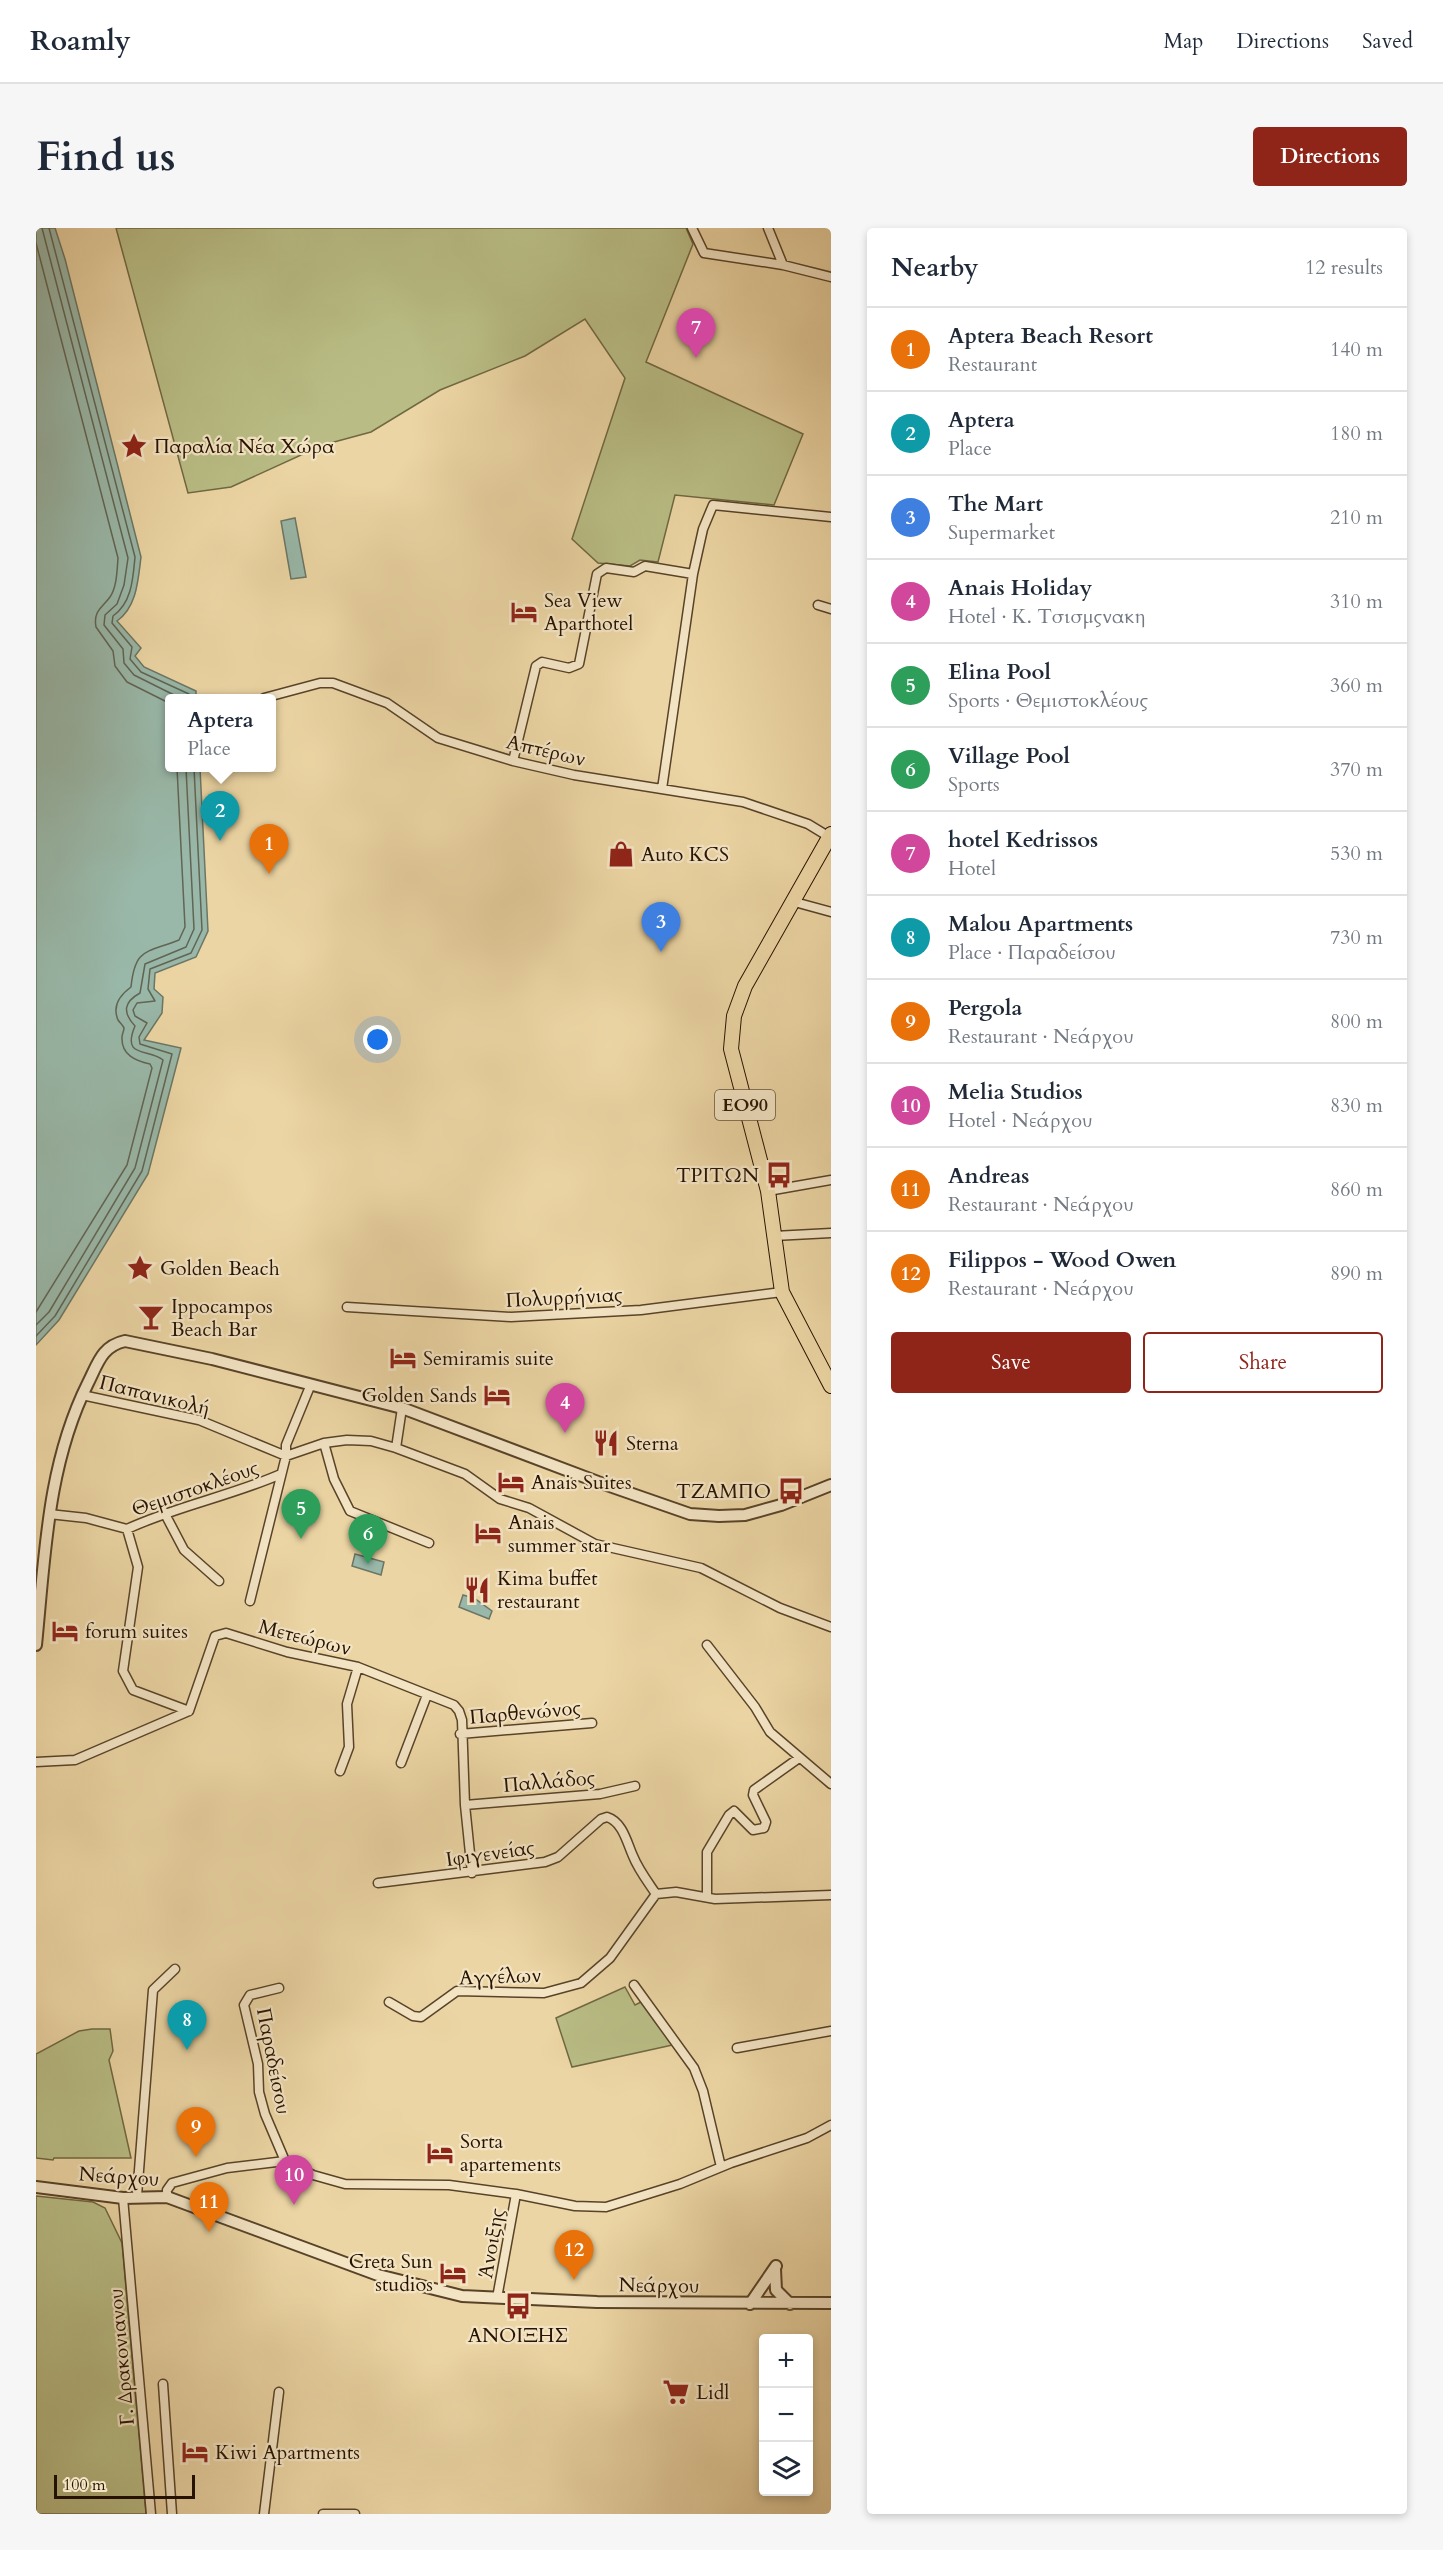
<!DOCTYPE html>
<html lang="en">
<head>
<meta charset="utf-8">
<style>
  body { margin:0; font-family:Cardo,serif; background:#f6f6f7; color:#1f2937 }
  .controls { position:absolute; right:18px; bottom:18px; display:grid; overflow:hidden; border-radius:6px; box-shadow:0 3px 9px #0003 }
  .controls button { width:54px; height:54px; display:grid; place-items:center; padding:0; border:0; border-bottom:2px solid #e0e1e3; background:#fff; color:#1f2937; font:30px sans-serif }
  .scale { position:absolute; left:18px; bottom:15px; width:141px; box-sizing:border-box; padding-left:6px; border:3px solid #271200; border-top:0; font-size:16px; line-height:21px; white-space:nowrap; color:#271200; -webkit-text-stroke:4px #f3e4c4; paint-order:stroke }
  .you { position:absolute; left:342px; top:812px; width:21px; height:21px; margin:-15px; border:4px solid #fff; border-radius:50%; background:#1a73e8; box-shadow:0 0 0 9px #1a73e833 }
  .badge { display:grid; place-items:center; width:39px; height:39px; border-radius:50%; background:#8f2418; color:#fff; font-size:20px; font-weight:700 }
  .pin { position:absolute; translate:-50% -50px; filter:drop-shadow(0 2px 3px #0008) }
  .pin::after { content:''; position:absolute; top:32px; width:21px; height:18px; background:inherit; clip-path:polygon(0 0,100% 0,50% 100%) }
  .popup { position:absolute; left:129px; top:466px; width:111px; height:78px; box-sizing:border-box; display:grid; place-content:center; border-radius:6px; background:#fff; filter:drop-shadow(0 2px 4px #0005); font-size:20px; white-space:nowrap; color:#747a83 }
  .popup b { font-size:22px; color:#1f2937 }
  .popup::after { content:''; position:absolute; left:50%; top:100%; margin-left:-12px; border:12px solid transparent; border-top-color:#fff }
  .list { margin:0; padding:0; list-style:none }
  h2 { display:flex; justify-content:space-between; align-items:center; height:78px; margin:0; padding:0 24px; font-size:26px }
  h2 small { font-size:20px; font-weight:400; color:#747a83 }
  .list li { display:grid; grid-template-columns:39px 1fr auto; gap:18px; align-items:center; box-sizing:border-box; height:84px; padding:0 24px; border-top:2px solid #e0e1e3 }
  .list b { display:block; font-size:22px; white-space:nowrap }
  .list p { margin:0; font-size:20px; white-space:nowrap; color:#747a83 }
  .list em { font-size:20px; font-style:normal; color:#747a83 }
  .actions { display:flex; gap:12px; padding:18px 24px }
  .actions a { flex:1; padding:14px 0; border:2px solid #8f2418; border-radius:6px; text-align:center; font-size:21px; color:#8f2418 }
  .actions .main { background:#8f2418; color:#fff }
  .icon { flex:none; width:33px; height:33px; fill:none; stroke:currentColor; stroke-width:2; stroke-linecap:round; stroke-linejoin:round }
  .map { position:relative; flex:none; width:795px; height:2286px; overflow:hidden; border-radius:6px }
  header { display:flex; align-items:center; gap:36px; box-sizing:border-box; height:84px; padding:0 30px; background:#fff; border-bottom:2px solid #e0e1e3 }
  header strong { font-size:28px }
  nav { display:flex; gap:33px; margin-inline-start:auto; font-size:21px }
  .intro { display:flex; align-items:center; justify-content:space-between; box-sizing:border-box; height:144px; padding:0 36px }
  h1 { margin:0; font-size:42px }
  .button { padding:15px 27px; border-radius:6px; background:#8f2418; color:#fff; font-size:21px; font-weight:700 }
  main { display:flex; gap:36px; padding:0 36px }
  aside { flex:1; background:#fff; border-radius:6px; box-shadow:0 3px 9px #0003 }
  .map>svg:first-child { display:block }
  .green { fill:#b9bd85; stroke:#706842; stroke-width:1.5 }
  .water { fill:#99b8a9; stroke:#6b7665; stroke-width:1.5 }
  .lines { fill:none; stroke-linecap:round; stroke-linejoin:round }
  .shore { stroke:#606554; stroke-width:1.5 }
  .minor-casing { stroke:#584329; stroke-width:11 }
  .tertiary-casing { stroke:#584329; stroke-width:14 }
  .primary-casing { stroke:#271200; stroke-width:16 }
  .minor { stroke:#f3e4c4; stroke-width:8 }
  .tertiary { stroke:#f3e4c4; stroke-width:10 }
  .primary { stroke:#ecd5a4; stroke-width:14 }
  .labels { text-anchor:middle; stroke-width:4.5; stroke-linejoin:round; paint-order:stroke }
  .shield { fill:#f3e4c4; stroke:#64513b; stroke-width:1.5 }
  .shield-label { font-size:18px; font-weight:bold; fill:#271200 }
  .poi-label { font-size:20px; fill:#271200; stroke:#f3e4c4; text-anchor:start }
  .street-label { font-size:20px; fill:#271200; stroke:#f3e4c4 }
</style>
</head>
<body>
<header>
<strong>Roamly</strong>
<nav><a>Map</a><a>Directions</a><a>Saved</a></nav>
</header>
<div class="intro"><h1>Find us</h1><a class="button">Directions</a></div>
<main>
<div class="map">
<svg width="795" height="2286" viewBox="0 0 795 2286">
  <rect width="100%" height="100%" fill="#ecd5a4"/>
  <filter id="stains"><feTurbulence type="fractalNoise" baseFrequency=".00333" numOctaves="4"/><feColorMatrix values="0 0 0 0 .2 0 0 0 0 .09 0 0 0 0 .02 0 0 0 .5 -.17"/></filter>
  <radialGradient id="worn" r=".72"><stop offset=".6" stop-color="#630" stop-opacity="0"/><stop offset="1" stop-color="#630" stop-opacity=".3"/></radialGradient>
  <path class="green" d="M80,0H650L657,16L610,134L767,206L738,277L639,267L622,334L604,332L594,338L562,335L536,311L589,150L549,91L489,128L404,162L335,204L287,217L195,259L152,265Z
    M589,1759L599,1777L609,1772L641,1816L536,1839L520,1790Z
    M56,1801H74L77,1823L73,1832L95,1930H18L17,1932L0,1930V1826L43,1803Z
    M0,1968L57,1974L69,1980L86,2015L110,2286H0Z"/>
  <path class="water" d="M0,0H19L29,31L105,329C102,352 101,379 81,393L105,420L99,428L108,439L160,463V470H133V540H164L172,703L160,729L119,745L118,761L127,769L126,785L108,812L145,820L112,946L23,1092L0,1117Z
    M259,290L270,349L255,351L245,293Z
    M319,1326L348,1334L345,1347L316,1338Z
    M427,1367L438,1370L456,1383L453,1391L423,1379Z"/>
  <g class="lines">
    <path class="shore" d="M6,0L92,330L88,357L81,376L69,387L68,397L87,421L88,435L98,447L144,470
      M13,0L99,329C97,350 96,375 77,388L76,395L96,419L94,431L105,444L153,466L154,470
      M0,15L82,330C81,342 81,359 74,369C66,380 57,383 60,399L77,423L79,438L91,454L133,475
      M0,1084L91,937L116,840L114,836C100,833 85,827 86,809C86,806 88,803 88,800C87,797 84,795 82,792C76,778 84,767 95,759C99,720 110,725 143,712L149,699L141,540
      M0,1097L13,1084L99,940L127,832C113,820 85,831 99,798C86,784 88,774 104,765L109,736L150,719L158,701L150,540
      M0,1108L19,1088L106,943L136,826L104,816L103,809L111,795L99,788L97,782L101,775L119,773L112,761L114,741L155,725L166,702L158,540"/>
    <g class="minor-casing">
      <path id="minor" d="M656,0L668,25L747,37L795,49
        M732,0L747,37
        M782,377L795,381
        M228,470L284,455H297L351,475L402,510L477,533L538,547L707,574L772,596L795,610
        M477,533L500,438L506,434L533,440L543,436L561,346L570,340L598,344L609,338L657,346
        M626,561L657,346L667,301L677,277L795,289
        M755,673L795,684
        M732,963L795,952
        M738,1008L795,1005
        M311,1079L475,1089L605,1082L746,1064
        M46,1167L163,1192L250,1228
        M288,1215L298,1251L314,1283L393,1315
        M360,1220L366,1180
        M250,1228L288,1215L311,1212L335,1213L360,1220L429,1246L464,1271L493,1280L559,1316L665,1340L744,1380L795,1399
        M128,1284L148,1322L183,1353
        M13,1286L50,1290L91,1301C141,1278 195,1268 245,1246
        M91,1301L102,1339L87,1443L97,1462L153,1483
        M214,1373L250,1228V1217L275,1156
        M671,1417L719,1479L734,1504L795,1556
        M424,1506L556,1495
        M0,1534L39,1532L153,1483L179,1408L190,1405L251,1424L322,1439L418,1477L423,1483L426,1492L429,1577L436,1645
        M365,1535L391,1467
        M304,1543L313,1519L311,1476L322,1439
        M429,1577L564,1566L599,1558
        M342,1655L509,1634L522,1629L565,1591L571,1589C587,1594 591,1615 597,1628C602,1641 612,1654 620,1666
        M671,1669V1624L693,1587L698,1583L717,1602L728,1600L730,1594L717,1567L718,1562L763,1530
        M598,1757L658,1840L667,1863L685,1939
        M243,1760L214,1767L208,1777L222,1836L223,1864L229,1886L249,1933
        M353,1774L377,1788L385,1789L421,1763L508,1765L545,1755L574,1730L620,1666L640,1664L679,1671L795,1667
        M701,1820L795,1803
        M101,1968L117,1762L139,1741
        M131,1969V1962L136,1955L191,1940L249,1933L277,1947L309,1956L413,1957L480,1966L539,1978L570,1979L644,1956L695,1935L771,1910L795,1897
        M87,1970L115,2286
        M461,2070L480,1966
        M127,2156L136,2286
        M228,2286L243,2164
        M287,2286H319"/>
    </g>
    <g class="tertiary-casing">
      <path id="tertiary" d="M0,1417C9,1328 11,1237 52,1155C62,1135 66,1118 89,1113L176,1131L366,1180L562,1254L654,1286L683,1288L709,1287L745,1277L795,1257
        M0,1959L87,1970L131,1969L342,2047L426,2068L561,2074L795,2075
        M739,2041L740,2062L754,2076
        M714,2076L740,2038"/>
    </g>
    <g class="primary-casing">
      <path id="primary" d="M795,606L709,758L698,788L695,821L732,963L746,1064L795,1158"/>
    </g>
    <use href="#minor" class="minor"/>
    <use href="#tertiary" class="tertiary"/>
    <use href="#primary" class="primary"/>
  </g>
  <defs>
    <g id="sight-bare" transform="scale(2.07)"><path d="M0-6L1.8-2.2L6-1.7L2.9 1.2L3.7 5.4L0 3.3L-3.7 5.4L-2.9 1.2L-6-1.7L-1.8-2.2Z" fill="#8f2418" stroke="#f3e4c4" stroke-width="2.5" paint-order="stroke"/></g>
    <g id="hotel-bare" transform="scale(2.07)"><path d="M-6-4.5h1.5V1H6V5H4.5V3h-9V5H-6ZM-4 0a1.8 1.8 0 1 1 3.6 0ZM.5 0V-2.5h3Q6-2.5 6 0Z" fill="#8f2418" stroke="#f3e4c4" stroke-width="2.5" paint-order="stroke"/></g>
    <g id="shop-bare" transform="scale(2.07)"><path d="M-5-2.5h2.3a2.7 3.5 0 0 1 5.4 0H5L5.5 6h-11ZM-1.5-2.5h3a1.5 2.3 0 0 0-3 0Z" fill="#8f2418" stroke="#f3e4c4" stroke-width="2.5" paint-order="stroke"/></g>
    <g id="bus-bare" transform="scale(2.07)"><path d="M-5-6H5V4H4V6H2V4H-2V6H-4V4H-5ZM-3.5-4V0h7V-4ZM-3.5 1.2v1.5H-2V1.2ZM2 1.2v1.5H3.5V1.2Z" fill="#8f2418" stroke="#f3e4c4" stroke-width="2.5" paint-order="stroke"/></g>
    <g id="bar-bare" transform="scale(2.07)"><path d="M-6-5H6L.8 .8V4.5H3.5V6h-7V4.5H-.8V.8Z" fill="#8f2418" stroke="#f3e4c4" stroke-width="2.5" paint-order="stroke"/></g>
    <g id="restaurant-bare" transform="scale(2.07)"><path d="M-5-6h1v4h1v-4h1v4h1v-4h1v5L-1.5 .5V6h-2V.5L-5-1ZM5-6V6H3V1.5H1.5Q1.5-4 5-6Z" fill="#8f2418" stroke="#f3e4c4" stroke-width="2.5" paint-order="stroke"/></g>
    <g id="supermarket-bare" transform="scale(2.07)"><path d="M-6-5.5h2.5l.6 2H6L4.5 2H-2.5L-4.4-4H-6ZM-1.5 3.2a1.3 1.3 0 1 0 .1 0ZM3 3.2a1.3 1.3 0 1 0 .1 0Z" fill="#8f2418" stroke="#f3e4c4" stroke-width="2.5" paint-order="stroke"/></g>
  </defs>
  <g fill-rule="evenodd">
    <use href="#sight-bare" x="98" y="218"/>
    <use href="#hotel-bare" x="488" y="384"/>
    <use href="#shop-bare" x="585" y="626"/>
    <use href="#bus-bare" x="743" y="947"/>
    <use href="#sight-bare" x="104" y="1040"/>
    <use href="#bar-bare" x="115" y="1089"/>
    <use href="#hotel-bare" x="367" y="1130"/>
    <use href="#hotel-bare" x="461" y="1167"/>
    <use href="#restaurant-bare" x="570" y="1215"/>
    <use href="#hotel-bare" x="475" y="1254"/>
    <use href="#bus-bare" x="755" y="1263"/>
    <use href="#hotel-bare" x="452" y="1305"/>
    <use href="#restaurant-bare" x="441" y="1362"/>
    <use href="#hotel-bare" x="29" y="1403"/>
    <use href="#hotel-bare" x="404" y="1925"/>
    <use href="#hotel-bare" x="417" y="2045"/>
    <use href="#bus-bare" x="482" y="2078"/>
    <use href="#supermarket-bare" x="640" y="2164"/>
    <use href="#hotel-bare" x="159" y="2224"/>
  </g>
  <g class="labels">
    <rect class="shield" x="679" y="862" width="60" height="30" rx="4.5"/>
    <g class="shield-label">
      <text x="709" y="883">ΕΟ90</text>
    </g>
    <g class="poi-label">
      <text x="118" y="225">Παραλία Νέα Χώρα</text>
      <text x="508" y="379">Sea View<tspan x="508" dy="23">Aparthotel</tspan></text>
      <text x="605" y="633">Auto KCS</text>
      <text x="723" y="954" text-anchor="end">ΤΡΙΤΩΝ</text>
      <text x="124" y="1047">Golden Beach</text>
      <text x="135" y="1085">Ippocampos<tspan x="135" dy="23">Beach Bar</tspan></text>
      <text x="387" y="1137">Semiramis suite</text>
      <text x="441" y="1174" text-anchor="end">Golden Sands</text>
      <text x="590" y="1222">Sterna</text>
      <text x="495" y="1261">Anais Suites</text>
      <text x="735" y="1270" text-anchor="end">ΤΖΑΜΠΟ</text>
      <text x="472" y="1301">Anais<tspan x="472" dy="23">summer star</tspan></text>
      <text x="461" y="1357">Kima buffet<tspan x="461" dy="23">restaurant</tspan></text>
      <text x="49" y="1410">forum suites</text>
      <text x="424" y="1920">Sorta<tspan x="424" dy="23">apartements</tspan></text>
      <text x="397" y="2040" text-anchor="end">Creta Sun<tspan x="397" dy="23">studios</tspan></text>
      <text x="482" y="2114" text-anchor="middle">ΑΝΟΙΞΗΣ</text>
      <text x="660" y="2171">Lidl</text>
      <text x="179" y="2231">Kiwi Apartments</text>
    </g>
    <g class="street-label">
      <text transform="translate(510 522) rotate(13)" y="7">Απτέρων</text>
      <text transform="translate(528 1069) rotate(-3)" y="7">Πολυρρήνιας</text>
      <text transform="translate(119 1167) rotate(14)" y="7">Παπανικολή</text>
      <text transform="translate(159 1260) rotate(-19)" y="7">Θεμιστοκλέους</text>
      <text transform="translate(269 1409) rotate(14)" y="7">Μετεώρων</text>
      <text transform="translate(489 1484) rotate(-5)" y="7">Παρθενώνος</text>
      <text transform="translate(513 1553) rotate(-5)" y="7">Παλλάδος</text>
      <text transform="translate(454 1625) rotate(-8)" y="7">Ιφιγενείας</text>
      <text transform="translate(464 1748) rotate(-2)" y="7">Αγγέλων</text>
      <text transform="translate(238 1833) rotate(79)" y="7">Παραδείσου</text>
      <text transform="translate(83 1948) rotate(4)" y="7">Νεάρχου</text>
      <text transform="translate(455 2015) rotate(-80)" y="7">Άνοιξης</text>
      <text transform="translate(623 2057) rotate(1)" y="7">Νεάρχου</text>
      <text transform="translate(85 2129) rotate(-95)" y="7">Γ. Δρακονιανου</text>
    </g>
  </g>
  <rect width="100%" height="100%" filter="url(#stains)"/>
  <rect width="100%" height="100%" fill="url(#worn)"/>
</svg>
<div class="controls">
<button>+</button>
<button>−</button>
<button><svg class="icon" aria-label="layers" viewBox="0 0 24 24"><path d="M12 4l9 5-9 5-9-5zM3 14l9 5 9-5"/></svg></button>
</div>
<div class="scale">100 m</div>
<div class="you"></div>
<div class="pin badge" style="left:233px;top:646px;background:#e8710a">1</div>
<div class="pin badge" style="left:184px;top:613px;background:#0f9aa8">2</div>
<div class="popup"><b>Aptera</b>Place</div>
<div class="pin badge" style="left:625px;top:724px;background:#3f7fe0">3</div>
<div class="pin badge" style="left:529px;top:1205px;background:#d1479c">4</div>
<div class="pin badge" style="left:265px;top:1311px;background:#2e9e5b">5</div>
<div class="pin badge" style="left:332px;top:1336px;background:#2e9e5b">6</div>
<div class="pin badge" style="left:660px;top:130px;background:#d1479c">7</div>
<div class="pin badge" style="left:151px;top:1822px;background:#0f9aa8">8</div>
<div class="pin badge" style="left:160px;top:1929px;background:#e8710a">9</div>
<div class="pin badge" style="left:258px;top:1977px;background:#d1479c">10</div>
<div class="pin badge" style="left:173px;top:2004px;background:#e8710a">11</div>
<div class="pin badge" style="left:538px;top:2052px;background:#e8710a">12</div>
</div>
<aside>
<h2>Nearby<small>12 results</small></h2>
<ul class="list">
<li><span class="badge" style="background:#e8710a">1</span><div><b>Aptera Beach Resort</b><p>Restaurant</p></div><em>140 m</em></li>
<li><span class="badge" style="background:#0f9aa8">2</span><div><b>Aptera</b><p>Place</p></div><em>180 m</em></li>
<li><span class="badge" style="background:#3f7fe0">3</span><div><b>The Mart</b><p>Supermarket</p></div><em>210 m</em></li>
<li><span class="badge" style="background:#d1479c">4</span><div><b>Anais Holiday</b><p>Hotel · Κ. Τσισμςνακη</p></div><em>310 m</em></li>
<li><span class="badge" style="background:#2e9e5b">5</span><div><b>Elina Pool</b><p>Sports · Θεμιστοκλέους</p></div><em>360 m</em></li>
<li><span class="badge" style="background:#2e9e5b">6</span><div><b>Village Pool</b><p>Sports</p></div><em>370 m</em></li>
<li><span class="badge" style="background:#d1479c">7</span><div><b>hotel Kedrissos</b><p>Hotel</p></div><em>530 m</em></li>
<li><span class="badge" style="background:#0f9aa8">8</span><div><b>Malou Apartments</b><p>Place · Παραδείσου</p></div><em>730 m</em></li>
<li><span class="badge" style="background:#e8710a">9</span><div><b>Pergola</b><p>Restaurant · Νεάρχου</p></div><em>800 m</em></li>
<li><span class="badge" style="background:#d1479c">10</span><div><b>Melia Studios</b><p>Hotel · Νεάρχου</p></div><em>830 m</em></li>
<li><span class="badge" style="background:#e8710a">11</span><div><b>Andreas</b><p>Restaurant · Νεάρχου</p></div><em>860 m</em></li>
<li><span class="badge" style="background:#e8710a">12</span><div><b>Filippos - Wood Owen</b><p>Restaurant · Νεάρχου</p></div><em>890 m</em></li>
</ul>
<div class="actions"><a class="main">Save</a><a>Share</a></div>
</aside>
</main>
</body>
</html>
